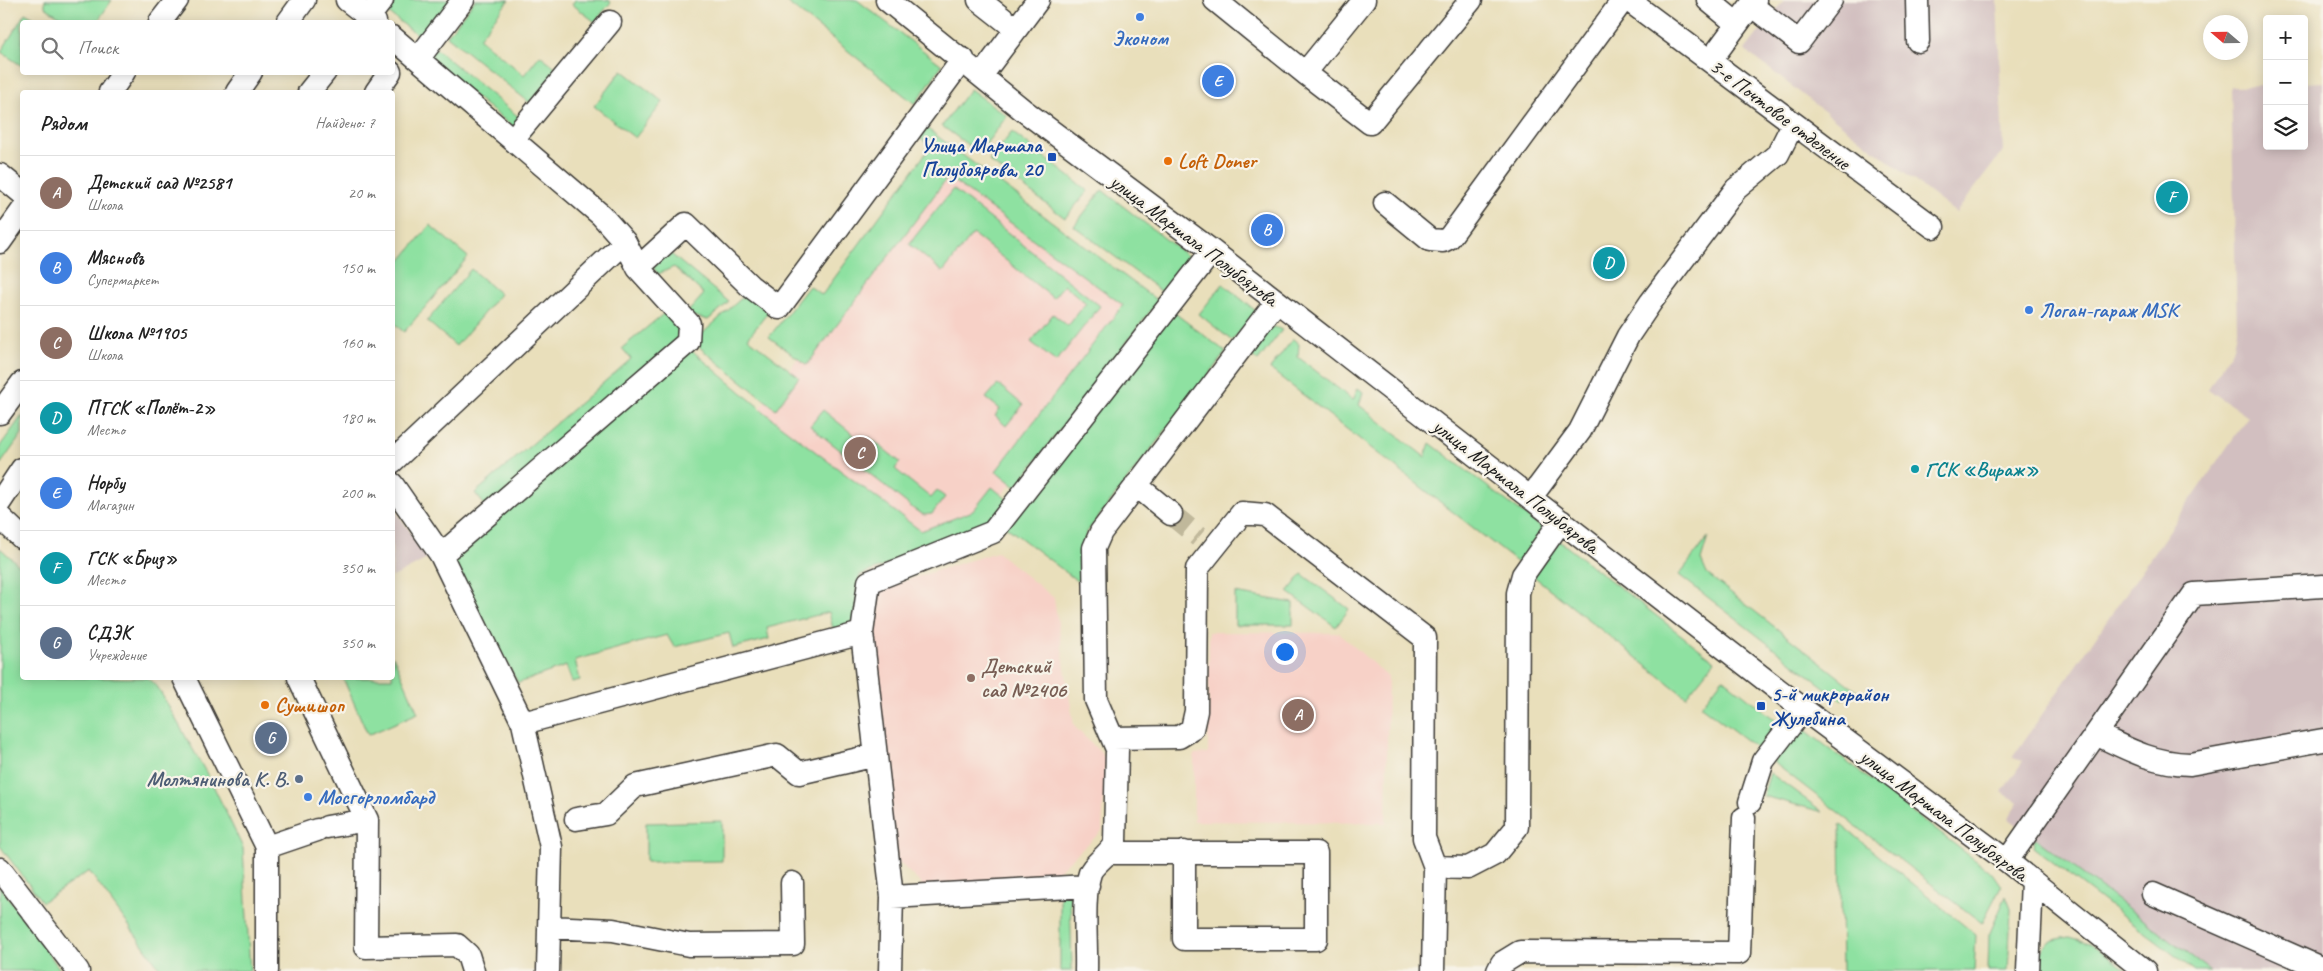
<!DOCTYPE html>
<html lang="ru">
<head>
<meta charset="utf-8">
<style>
  body { margin:0; font-family:Caveat,sans-serif; background:#f6f6f6; color:#222 }
  .controls { position:absolute; right:15px; top:15px; display:grid; overflow:hidden; border-radius:5px; box-shadow:0 2px 12px #0003 }
  .controls button { width:45px; height:45px; display:grid; place-items:center; padding:0; border:0; border-bottom:1px solid #e0e0e0; background:#fff; color:#222; font:25px sans-serif }
  .compass { position:absolute; left:2203px; top:15px; width:45px; height:45px; border-radius:50%; background:#fff; box-shadow:0 2px 12px #0003; rotate:290deg }
  .you { position:absolute; left:1284px; top:651px; width:18px; height:18px; margin:-12px; border:4px solid #fff; border-radius:50%; background:#1a73e8; box-shadow:0 0 0 8px #1a73e833 }
  .badge { display:grid; place-items:center; width:32px; height:32px; border-radius:50%; background:#0b8043; color:#fff; font-size:16px; font-weight:700 }
  .pin { position:absolute; translate:-50% -50%; border:2px solid #fff; box-shadow:0 1px 5px #0006 }
  .list { margin:0; padding:0; list-style:none }
  h2 { display:flex; justify-content:space-between; align-items:center; height:65px; margin:0; padding:0 20px; font-size:21px }
  h2 small { font-size:16px; font-weight:400; color:#767676 }
  .list li { display:grid; grid-template-columns:32px 1fr auto; gap:15px; align-items:center; box-sizing:border-box; height:75px; padding:0 20px; border-top:1px solid #e0e0e0 }
  .list b { display:block; font-size:19px; white-space:nowrap }
  .list p { margin:0; font-size:16px; white-space:nowrap; color:#767676 }
  .list em { font-size:16px; font-style:normal; color:#767676 }
  .icon { flex:none; width:28px; height:28px; fill:none; stroke:currentColor; stroke-width:2; stroke-linecap:round; stroke-linejoin:round }
  .map { position:relative; flex:none; width:2323px; height:971px; overflow:hidden }
  .search { position:absolute; background:#fff; box-shadow:0 2px 12px #0003; left:20px; top:20px; width:375px; height:55px; display:flex; align-items:center; gap:12px; box-sizing:border-box; padding:0 18px; border-radius:5px; color:#767676; font-size:19px }
  .panel { position:absolute; background:#fff; box-shadow:0 2px 12px #0003; left:20px; top:90px; width:375px; height:590px; border-radius:5px }
  .map>svg:first-child { display:block }
  .built { fill:#f7d1c7 }
  .industrial { fill:#d2bfc0 }
  .green { fill:#8ee1a1; stroke:#557e5e }
  .lines { fill:none; stroke-linecap:round; stroke-linejoin:round }
  .minor-tunnel { stroke:#c0b89b; stroke-width:22; stroke-dasharray:22 11; stroke-linecap:butt }
  .minor-casing { stroke:#3b3934; stroke-width:25 }
  .minor { stroke:#fff; stroke-width:22 }
  .shop-dot { fill:#3f7fe0; stroke:#f7f3e8; stroke-width:2 }
  .transit-dot { fill:#1a4fb4; stroke:#f7f3e8; stroke-width:2 }
  .food-dot { fill:#e8710a; stroke:#f7f3e8; stroke-width:2 }
  .culture-dot { fill:#0f9aa8; stroke:#f7f3e8; stroke-width:2 }
  .education-dot { fill:#8d6e63; stroke:#f7f3e8; stroke-width:2 }
  .service-dot { fill:#5c6f8a; stroke:#f7f3e8; stroke-width:2 }
  .labels { text-anchor:middle; stroke-width:4.5; stroke-linejoin:round; paint-order:stroke }
  .shop-label { font-size:21px; font-weight:bold; fill:#366cbe; stroke:#f7f3e8; text-anchor:start }
  .street-label { font-size:21px; fill:#1c1c1c; stroke:#f7f3e8 }
  .transit-label { font-size:21px; font-weight:bold; fill:#164399; stroke:#f7f3e8; text-anchor:end }
  .food-label { font-size:21px; font-weight:bold; fill:#c56008; stroke:#f7f3e8; text-anchor:start }
  .culture-label { font-size:21px; font-weight:bold; fill:#0d838f; stroke:#f7f3e8; text-anchor:start }
  .education-label { font-size:21px; font-weight:bold; fill:#785e54; stroke:#f7f3e8; text-anchor:start }
  .service-label { font-size:21px; font-weight:bold; fill:#4e5e75; stroke:#f7f3e8; text-anchor:end }
</style>
</head>
<body>
<div class="map">
<svg width="2323" height="971" viewBox="0 0 2323 971">
  <rect width="100%" height="100%" fill="#f7f3e8"/>
  <filter id="ink" filterUnits="userSpaceOnUse"><feTurbulence type="fractalNoise" baseFrequency=".02" numOctaves="2"/><feDisplacementMap in="SourceGraphic" scale="10" xChannelSelector="R" yChannelSelector="G"/><feConvolveMatrix kernelMatrix="1 2 1 2 8 2 1 2 1" color-interpolation-filters="sRGB"/></filter>
  <filter id="wash" filterUnits="userSpaceOnUse"><feTurbulence type="fractalNoise" baseFrequency=".0096" numOctaves="4" result="noise"/><feDisplacementMap in="SourceGraphic" scale="20" xChannelSelector="R" yChannelSelector="G"/><feGaussianBlur stdDeviation="1.12" result="paint"/><feColorMatrix in="noise" values="0 0 0 0 0 0 0 0 0 0 0 0 0 0 0 0 0 1.4 0 .05"/><feComposite in="paint" operator="in"/></filter>
  <g filter="url(#wash)">
    <rect width="100%" height="100%" fill="#e9dfbb"/>
    <path class="built" d="M942,166L1143,316L981,522L857,562L752,419Z
      M997,552L1054,598L1074,726L1106,758L1102,831L1047,881L924,887L889,852L870,631L877,589Z
      M1209,632L1339,633L1388,677L1386,823L1194,821V754L1208,753Z"/>
    <path class="industrial" d="M1784,0H1997L2003,151L1956,213L1745,50Z
      M2323,82V971H2211L2008,818L2018,803L2002,792L2023,761L2012,758L2248,417L2208,389L2234,347L2237,330L2231,87L2267,86V146H2304V83Z
      M392,506L429,558L393,577H392Z"/>
    <path class="green" d="M45,0H112L97,22H68L45,7Z
      M390,0H454L423,39L383,9Z
      M475,0H509L479,38L524,75L540,55L558,69L530,103L447,36Z
      M575,0H609L611,2L595,22L572,4Z
      M784,0H857L942,65L915,104Z
      M25,13L41,22H22V66L1,52Z
      M435,48L520,118L513,127L427,58Z
      M622,70L663,102L635,138L594,106Z
      M970,89L1007,116L979,153L942,126Z
      M925,127L1158,301L1016,487L996,471L1123,305L948,177L807,365L769,337L809,286L822,295L931,146L918,137Z
      M1012,132L1088,191L1065,218L989,161Z
      M953,189L1100,306L1056,362L1031,342L1053,314L1068,326L1086,303L1064,285L1053,298L973,234L943,272L909,244Z
      M1102,190L1198,264L1170,298L1074,226Z
      M430,225L468,257L404,332L393,323V270Z
      M666,250L729,302L708,320L686,314L704,294L674,267L658,274L653,267Z
      M471,269L500,294L456,346L427,321Z
      M1223,284L1256,311L1232,341L1199,314Z
      M746,294L769,311L748,338L799,377L776,409L693,342Z
      M668,310L683,335L487,508L475,493L631,359L622,348Z
      M1172,311L1226,352L1087,532L1081,554L1084,586L1005,526Z
      M1275,327L1282,330L1258,361L1248,353L1268,328Z
      M1293,339L1299,344L1298,357L1353,400L1358,388L1363,392L1359,405L1425,457L1430,443L1546,531L1522,566L1270,369Z
      M689,348L780,425L921,531L973,511L992,487L1008,500L988,528L860,575L855,621L833,629L829,612L767,628L769,639L733,648L729,633L674,647L667,635L575,660L580,680L572,682L566,666L518,683L447,555Z
      M998,384L1023,405L1006,426L995,416L1000,409L986,398Z
      M823,410L864,443L869,437L900,462L895,469L931,498L937,491L945,497L932,514L924,515L915,510L810,426Z
      M22,416V434L0,465V446Z
      M1708,537L1701,560L1707,574L1858,692L1841,700L1679,575Z
      M1557,539L1715,661L1686,697L1532,575Z
      M0,548L22,568V678H147L157,686L212,783L243,848L250,971H162L89,871L42,902L0,846Z
      M1302,574L1349,609L1336,627L1288,592Z
      M1235,593L1293,603V625H1235Z
      M393,656L418,713L368,735L343,678H392Z
      M1723,678L1779,723L1758,749L1701,706Z
      M1800,726L1992,873L2001,886L1982,923L1773,762Z
      M1770,773L1823,812L1763,796Z
      M722,821V861L646,862V823Z
      M1840,824L1976,935L1974,971H1842Z
      M2035,838L2211,971H2195L2033,847Z
      M0,886L61,971H0Z
      M1060,893H1070L1072,971H1060Z
      M2006,896L2011,909L2008,971H1988L1989,935Z
      M2070,937L2090,943L2129,971H2037C2038,947 2047,939 2070,937Z"/>
  </g>
  <g filter="url(#ink)">
    <g class="lines">
      <path class="minor-tunnel" d="M1171,514L1199,537"/>
      <g class="minor-casing">
        <path id="minor" d="M347,0L375,22
          M887,0L1023,110L1212,251L1803,709L2007,861L2145,971
          M979,0L1016,29
          M1215,0L1305,73
          M1364,0L1305,73L1370,123L1471,0
          M1628,0L1933,227
          M1708,0L1737,24
          M1917,0L1918,41
          M1751,5L1799,42L1831,0
          M160,22L177,0
          M288,22L304,0
          M365,22L382,0
          M392,37L601,215L625,242L638,268L689,324L688,342L441,555
          M418,59L463,0
          M1710,61L1755,0
          M981,76L1038,0
          M110,92L124,72
          M237,92L251,72
          M309,92L325,72
          M376,92L390,72
          M513,139L610,22
          M0,175L22,193
          M1385,203L1430,240L1443,241L1449,238L1623,0
          M0,242L22,211
          M638,268L686,224L750,286L779,308L963,59
          M0,413L22,383
          M392,462L625,242
          M392,484L441,555L523,723L551,847L548,971
          M1136,485L1171,514
          M1531,497L1580,431L1628,336L1651,302L1736,189L1778,154L1793,124
          M0,502L22,469
          M0,517L22,538
          M184,678L267,847V971
          M299,678L367,820L366,947L457,945L468,955L473,971
          M523,723L862,633
          M2096,734C2129,750 2153,763 2190,764L2323,740
          M1113,738L1179,737L1192,729L1196,711L1197,569L1242,513L1265,515L1425,638L1424,838L1435,867L1433,971
          M1750,802L1763,761L1803,709
          M576,819L606,814L635,786L777,755L799,773L876,755
          M327,827L367,820
          M267,847L317,830
          M1110,853H1316V939H1184V852
          M2007,861L2194,594L2323,586
          M1435,867L1468,868L1495,854L1517,827L1518,593L1523,575L1561,521
          M0,869L78,971
          M2153,894L2323,969
          M892,897L1088,886
          M549,927L613,930L689,945L793,944L792,883
          M890,971L892,897L862,633L869,582L993,532L1212,251
          M1086,971C1087,944 1082,897 1090,873C1093,864 1109,855 1115,843L1117,749L1096,700L1094,548L1101,532L1276,302
          M1498,971L1502,963L1520,952L1739,953L1744,818
          M2028,971L2032,881"/>
      </g>
      <use href="#minor" class="minor"/>
    </g>
  </g>
  <g class="shop-dot">
    <circle cx="1140" cy="17" r="5"/>
    <circle cx="2029" cy="310" r="5"/>
    <circle cx="308" cy="797" r="5"/>
  </g>
  <g class="transit-dot">
    <rect x="1047" y="152" width="10" height="10" rx="2.5"/>
    <rect x="1756" y="701" width="10" height="10" rx="2.5"/>
  </g>
  <g class="food-dot">
    <circle cx="1168" cy="161" r="5"/>
    <circle cx="265" cy="705" r="5"/>
  </g>
  <circle class="culture-dot" cx="1915" cy="469" r="5"/>
  <circle class="education-dot" cx="971" cy="678" r="5"/>
  <circle class="service-dot" cx="299" cy="779" r="5"/>
  <g class="labels">
    <g class="shop-label">
      <text x="1140" y="45" text-anchor="middle">Эконом</text>
      <text x="2039" y="317">Логан-гараж MSK</text>
      <text x="318" y="804">Мосгорломбард</text>
    </g>
    <g class="street-label">
      <text transform="translate(1780 114) rotate(37)" y="7">3-е Почтовое отделение</text>
      <text transform="translate(1194 240) rotate(37)" y="7">улица Маршала Полубоярова</text>
      <text transform="translate(1516 486) rotate(38)" y="7">улица Маршала Полубоярова</text>
      <text transform="translate(1944 815) rotate(37)" y="7">улица Маршала Полубоярова</text>
    </g>
    <g class="transit-label">
      <text x="1042" y="152">Улица Маршала<tspan x="1042" dy="24">Полубоярова, 20</tspan></text>
      <text x="1771" y="701" text-anchor="start">5-й микрорайон<tspan x="1771" dy="24">Жулебина</tspan></text>
    </g>
    <g class="food-label">
      <text x="1178" y="168">Loft Doner</text>
      <text x="275" y="712">Сушишоп</text>
    </g>
    <g class="culture-label">
      <text x="1925" y="476">ГСК «Вираж»</text>
    </g>
    <g class="education-label">
      <text x="981" y="673">Детский<tspan x="981" dy="24">сад №2406</tspan></text>
    </g>
    <g class="service-label">
      <text x="289" y="786">Молтянинова К. В.</text>
    </g>
  </g>
</svg>
<div class="controls">
<button>+</button>
<button>−</button>
<button><svg class="icon" aria-label="layers" viewBox="0 0 24 24"><path d="M12 4l9 5-9 5-9-5zM3 14l9 5 9-5"/></svg></button>
</div>
<svg class="compass" viewBox="-18 -18 36 36"><path d="M0-13l5 13h-10z" fill="#e53935"/><path d="M0 13l5-13h-10z" fill="#767676"/></svg>
<div class="you"></div>
<div class="pin badge" style="left:1298px;top:715px;background:#8d6e63">A</div>
<div class="pin badge" style="left:1267px;top:230px;background:#3f7fe0">B</div>
<div class="pin badge" style="left:860px;top:453px;background:#8d6e63">C</div>
<div class="pin badge" style="left:1609px;top:263px;background:#0f9aa8">D</div>
<div class="pin badge" style="left:1218px;top:81px;background:#3f7fe0">E</div>
<div class="pin badge" style="left:2172px;top:197px;background:#0f9aa8">F</div>
<div class="pin badge" style="left:271px;top:738px;background:#5c6f8a">G</div>
<div class="search"><svg class="icon" aria-label="search" viewBox="0 0 24 24"><circle cx="10" cy="10" r="6"/><path d="M15 15l6 6"/></svg>Поиск</div>
<section class="panel">
<h2>Рядом<small>Найдено: 7</small></h2>
<ul class="list">
<li><span class="badge" style="background:#8d6e63">A</span><div><b>Детский сад №2581</b><p>Школа</p></div><em>20 m</em></li>
<li><span class="badge" style="background:#3f7fe0">B</span><div><b>Мясновъ</b><p>Супермаркет</p></div><em>150 m</em></li>
<li><span class="badge" style="background:#8d6e63">C</span><div><b>Школа №1905</b><p>Школа</p></div><em>160 m</em></li>
<li><span class="badge" style="background:#0f9aa8">D</span><div><b>ПГСК «Полёт-2»</b><p>Место</p></div><em>180 m</em></li>
<li><span class="badge" style="background:#3f7fe0">E</span><div><b>Норбу</b><p>Магазин</p></div><em>200 m</em></li>
<li><span class="badge" style="background:#0f9aa8">F</span><div><b>ГСК «Бриз»</b><p>Место</p></div><em>350 m</em></li>
<li><span class="badge" style="background:#5c6f8a">G</span><div><b>СДЭК</b><p>Учреждение</p></div><em>350 m</em></li>
</ul>
</section>
</div>
</body>
</html>
